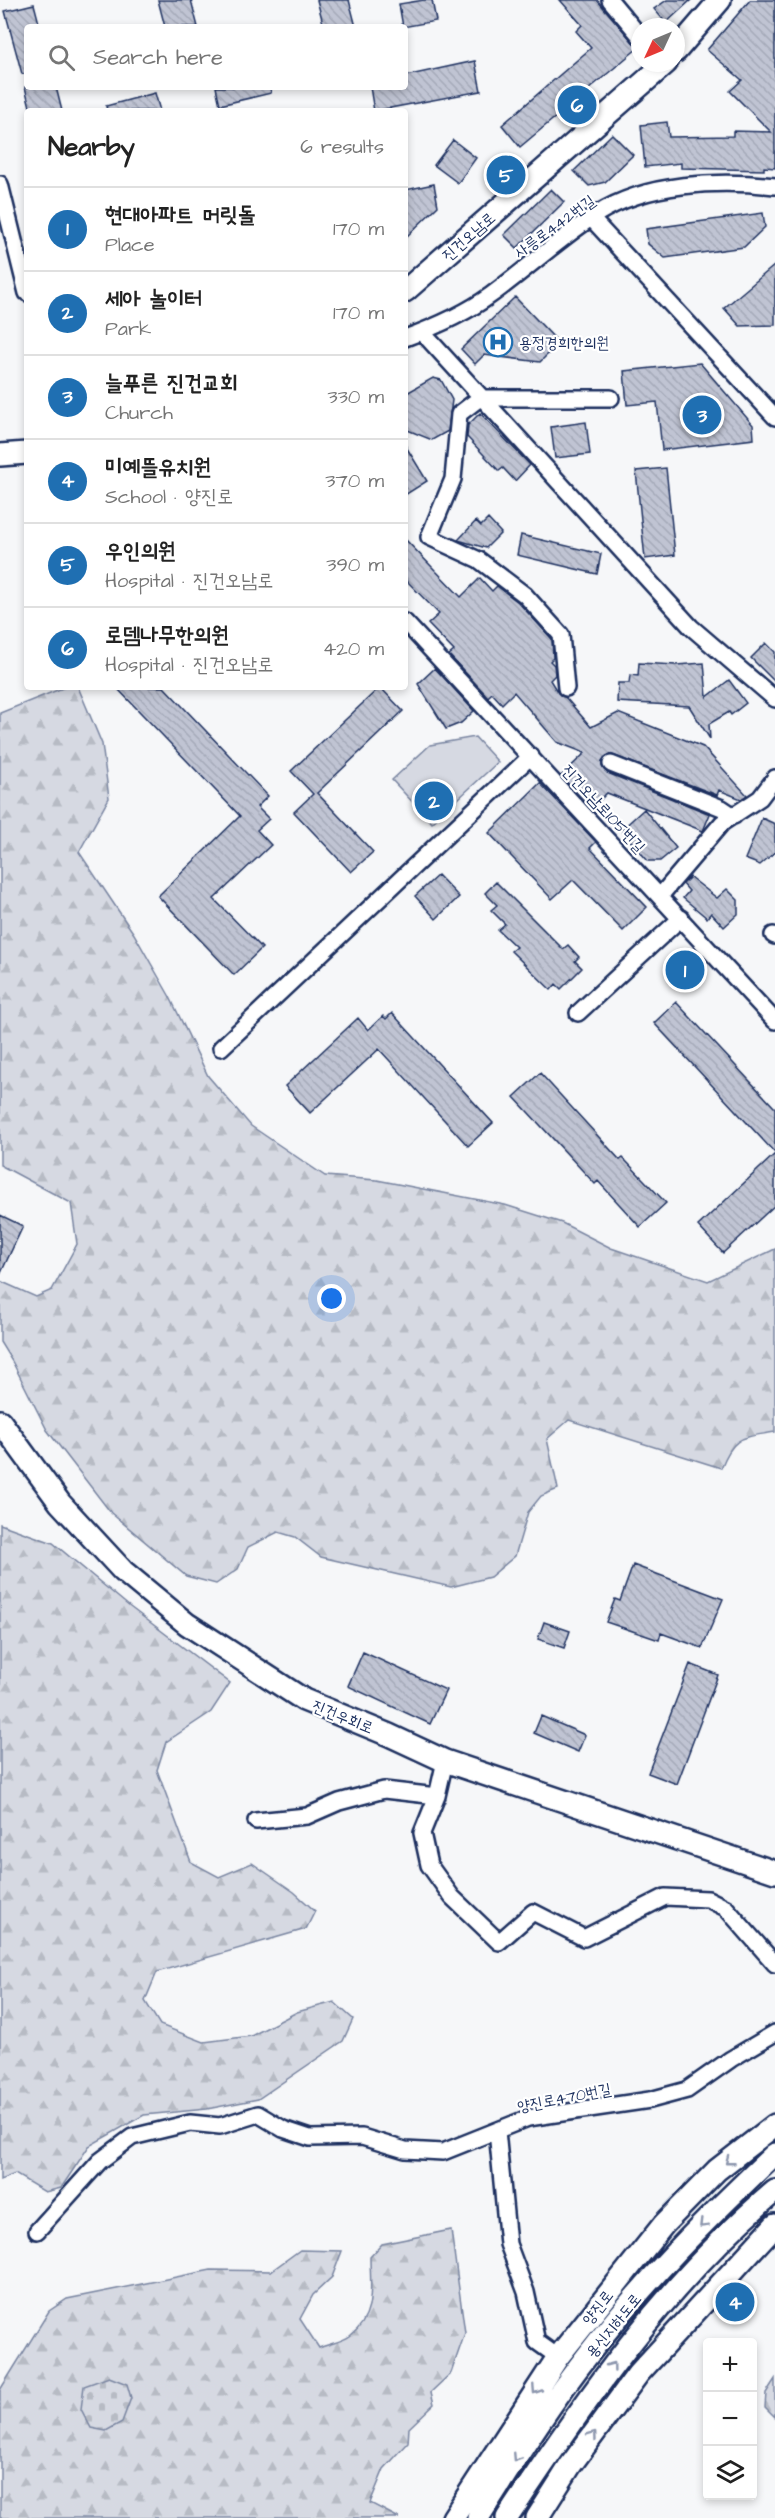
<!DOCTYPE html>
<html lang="en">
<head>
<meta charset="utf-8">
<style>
  body { margin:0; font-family:"Architects Daughter","Poor Story",sans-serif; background:#f6f6f6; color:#222 }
  .controls { position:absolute; right:18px; bottom:18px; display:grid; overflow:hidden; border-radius:6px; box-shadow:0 3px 9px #0003 }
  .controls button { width:54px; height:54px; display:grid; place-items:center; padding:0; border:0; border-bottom:2px solid #e0e0e0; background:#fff; color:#222; font:30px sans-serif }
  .compass { position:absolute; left:631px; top:18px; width:54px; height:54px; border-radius:50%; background:#fff; box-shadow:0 3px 9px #0003; rotate:226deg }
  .you { position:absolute; left:332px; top:1299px; width:21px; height:21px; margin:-15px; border:4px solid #fff; border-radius:50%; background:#1a73e8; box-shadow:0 0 0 9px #1a73e833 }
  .badge { display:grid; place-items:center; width:39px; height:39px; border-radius:50%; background:#1f6fb2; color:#fff; font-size:20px; font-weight:700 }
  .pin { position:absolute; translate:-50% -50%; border:3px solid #fff; box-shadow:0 2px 6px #0006 }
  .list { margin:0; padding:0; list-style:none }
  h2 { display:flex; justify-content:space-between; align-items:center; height:78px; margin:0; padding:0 24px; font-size:26px }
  h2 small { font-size:20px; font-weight:400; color:#767676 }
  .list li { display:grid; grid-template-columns:39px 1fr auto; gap:18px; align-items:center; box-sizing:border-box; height:84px; padding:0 24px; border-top:2px solid #e0e0e0 }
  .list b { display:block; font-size:22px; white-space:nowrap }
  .list p { margin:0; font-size:20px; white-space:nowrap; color:#767676 }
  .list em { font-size:20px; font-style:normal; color:#767676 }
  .icon { flex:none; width:33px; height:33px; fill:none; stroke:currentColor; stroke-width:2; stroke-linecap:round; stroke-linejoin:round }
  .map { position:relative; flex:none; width:775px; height:2518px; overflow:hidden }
  .search { position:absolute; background:#fff; box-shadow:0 3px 9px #0003; left:24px; top:24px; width:384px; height:66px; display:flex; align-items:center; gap:15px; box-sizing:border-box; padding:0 21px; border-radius:6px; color:#767676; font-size:22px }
  .panel { position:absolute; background:#fff; box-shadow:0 3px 9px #0003; left:24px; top:108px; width:384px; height:582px; border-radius:6px }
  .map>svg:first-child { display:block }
  .forest { fill:url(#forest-firs); stroke:#7884a0; stroke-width:1.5 }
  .cemetery { fill:url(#cemetery-stones); stroke:#7884a0; stroke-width:1.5 }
  .park { fill:#d6d9e2; stroke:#7884a0; stroke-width:1.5 }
  .building { fill:url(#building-back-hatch); stroke:#1b2f5e; stroke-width:1.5 }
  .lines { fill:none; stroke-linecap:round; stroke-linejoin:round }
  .street-casing { stroke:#1b2f5e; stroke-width:20 }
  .secondary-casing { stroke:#1b2f5e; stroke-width:26 }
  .street { stroke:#fff; stroke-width:15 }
  .secondary { stroke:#fff; stroke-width:21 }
  .oneway { stroke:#8d97ae }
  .labels { text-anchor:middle; stroke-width:4.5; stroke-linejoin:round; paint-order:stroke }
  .street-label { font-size:16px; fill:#1b2f5e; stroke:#fff }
  .poi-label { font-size:16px; fill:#1b2f5e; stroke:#fff; text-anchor:start }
</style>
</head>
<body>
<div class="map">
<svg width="775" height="2518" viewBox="0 0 775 2518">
  <defs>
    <pattern id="forest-firs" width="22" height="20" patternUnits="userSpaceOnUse" patternTransform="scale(1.5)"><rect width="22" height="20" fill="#d6d9e2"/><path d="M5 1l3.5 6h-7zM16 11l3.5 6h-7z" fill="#b7bbc4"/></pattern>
    <pattern id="cemetery-stones" width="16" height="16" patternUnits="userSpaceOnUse" patternTransform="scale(1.5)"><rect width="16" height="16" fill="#d6d9e2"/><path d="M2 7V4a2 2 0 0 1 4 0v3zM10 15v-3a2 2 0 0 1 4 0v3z" fill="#b7bbc4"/></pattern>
    <pattern id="building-back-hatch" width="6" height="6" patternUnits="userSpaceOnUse" patternTransform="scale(1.5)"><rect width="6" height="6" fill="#c0c4d3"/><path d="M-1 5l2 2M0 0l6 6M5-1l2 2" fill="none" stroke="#a4a9b8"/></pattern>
  </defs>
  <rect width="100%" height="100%" fill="#f6f7f9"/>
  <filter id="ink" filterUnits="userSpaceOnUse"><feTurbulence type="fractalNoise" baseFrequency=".0167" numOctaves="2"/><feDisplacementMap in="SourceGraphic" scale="12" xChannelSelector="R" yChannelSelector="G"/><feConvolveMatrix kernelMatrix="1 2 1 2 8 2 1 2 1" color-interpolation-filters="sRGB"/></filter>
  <g filter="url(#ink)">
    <path class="forest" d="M65,687H78L102,744L109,798L79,852L134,934L170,997L208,1076L251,1126L325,1176L377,1180L505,1205L562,1223L611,1248L708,1281L775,1249V1432C742,1438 734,1435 721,1468L569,1420L547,1439L558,1489L541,1496L528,1512L515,1556L490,1577L451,1587L321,1557L295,1537L278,1532L248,1547L238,1569L216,1584L186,1576L111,1513L47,1430L13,1363L0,1342V1281L36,1297L52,1290L77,1244L71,1203L0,1165V713Z
      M0,1524L53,1543L130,1607L230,1683L211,1712L166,1742L157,1770L191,1862L219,1877L252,1863L294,1892L315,1911L306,1929L157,1972L145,2001L160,2025L204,2042L251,2036L297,2012L334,2002L353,2019L343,2041L258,2099L207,2109L144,2115L89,2146L61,2188L45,2192L15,2174L0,2180Z
      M451,2230L465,2333L451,2373L431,2392L434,2404L409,2428L408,2443L384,2469L370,2503L399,2518H0V2390L49,2311L67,2299L211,2270L271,2271L300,2250L342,2251L332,2277L313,2295L300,2319L319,2348C328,2344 342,2342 350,2336C377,2316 370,2285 370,2257L382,2244Z
      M775,2379V2417L765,2407L766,2393Z"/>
    <path class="cemetery" d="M109,2377L127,2384L131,2398L122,2422L106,2431L91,2428L81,2409L84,2386Z"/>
    <path class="park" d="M475,737L498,762L432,823L392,780L430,745Z"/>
    <path class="building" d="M158,0H191L198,27H165Z
      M317,0H349L356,27H324Z
      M424,0H432L436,21L403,27L399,4Z
      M560,0H597L638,48L520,147L502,125L591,48L576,31L582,25Z
      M667,0H691L666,23L654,9Z
      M750,0H775V168L764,167V170L681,168V163L645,167L641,125L667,122L669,137L733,136V131L771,132L730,91L742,80L707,50Z
      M34,4L40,27H27V73L22,74L5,11Z
      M475,61L481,91L374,111L370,87H405V76Z
      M25,87H56L62,111H31Z
      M216,87H270L271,93L220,105Z
      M155,93L160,111H107L106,106Z
      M612,134L633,155L605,182L589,186L574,171Z
      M453,140L476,158L458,183L434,165Z
      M434,184L438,206L405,238V190Z
      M551,189L564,202L517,248L504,235Z
      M763,213L765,227L744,247L665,258L648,244L646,229Z
      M775,265V325L740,326L724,308Z
      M515,297L559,343L540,362L484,355L475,364L461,349Z
      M700,363L753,425L754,439L662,450L657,402L627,405L624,371Z
      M433,378L441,380L452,400L448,431L432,440L405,429V394Z
      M480,413L530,465L515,481L503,468L499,471L467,437L468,425Z
      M586,422L590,454L555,458L551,427Z
      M405,445L427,481L405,495Z
      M666,468L675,555L645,559L636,471Z
      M488,519L501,533L486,548L458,540L476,521L481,526Z
      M521,535L601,554L597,574L517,555Z
      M405,539L461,597L480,578L492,591L497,586L518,602L552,639L553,658L550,661L554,665L555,675L550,680L558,693L566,698L591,727L618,713L703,747L747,795L741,799L719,790L717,795L610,754L602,761V766L607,773L710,814L703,831L607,793L591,809L561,776L585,753L557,742L514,692L502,704L492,693L488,697L449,655L454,651L428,624L439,614L405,579Z
      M766,643L775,652V682L751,658Z
      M639,663L676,665L704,663L707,697L729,680L746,703L731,715L729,712L709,724L710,739L689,706L617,702L618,683H629L630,675L638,676Z
      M435,668L474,711L461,723L446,729L418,684Z
      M116,687H164L268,796L257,807L269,819L257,830L271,845L214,899L262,948L234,975L158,896L240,816Z
      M380,687L403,711L317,793L373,852L351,872L294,812L313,794L291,771Z
      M540,783L596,842L590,848L647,907L623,931L573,880L552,899L489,833Z
      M644,809L676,848L660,861H648L621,830Z
      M762,818L775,824V852L760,865L745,859Z
      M438,875L459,897L436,919L415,896Z
      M690,877L717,898L727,889L738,900V914L724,927L711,913L707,918L683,898L689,891L683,884Z
      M496,882L563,949L568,945L579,957L575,961L582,968L561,989L556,984L551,990L511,951L516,947L498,930L505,924L491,910L497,905L485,893Z
      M676,1002L775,1108V1153L654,1023Z
      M392,1013L493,1123L468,1146L379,1049L310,1113L285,1086L358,1018L368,1030L383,1016L386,1019Z
      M540,1073L620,1160L623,1158L666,1203L640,1227L598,1181L595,1184L514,1097Z
      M775,1154V1205L723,1253L698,1226Z
      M0,1215L23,1226L0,1275Z
      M633,1565L723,1599L702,1648L661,1633L659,1640L606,1622L615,1599L620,1601Z
      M544,1622L570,1631L564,1648L538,1639Z
      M363,1652L446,1690L430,1724L348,1686Z
      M690,1664L718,1675L677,1784L648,1773Z
      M541,1716L585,1735L578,1752L534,1733Z"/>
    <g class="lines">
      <g class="street-casing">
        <path id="street" d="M610,0L640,36
          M0,184L27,293
          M591,218L775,417
          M422,332L691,627L775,699
          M405,338C435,327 465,314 491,295C527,269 560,238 597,214C647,182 718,180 775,186
          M405,622L775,1021
          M566,688L561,635L525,595L479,560L429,537L453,479L459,414L480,398H611
          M611,764L722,808L734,816
          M661,895L722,823L760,798L775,778
          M773,935L775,936
          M578,1013L681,918
          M221,1048L531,756
          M445,1761L437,1796L422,1833L429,1865L452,1897L499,1942L533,1912L584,1938L665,1897L708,1899L726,1908L775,1964
          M256,1821L307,1816L339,1802L384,1790L437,1796
          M497,2131L508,2244L526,2292L537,2342L558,2357
          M37,2231L100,2161L132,2137L190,2123L220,2126L258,2114L283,2129L310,2138L362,2137L405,2150L443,2152L528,2118L650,2100L687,2090L731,2059L775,2033"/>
      </g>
      <g class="secondary-casing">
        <path id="secondary" d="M676,51L720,0
          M405,291L666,63
          M0,455L27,453
          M0,1421L60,1503L123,1571L187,1624L304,1700L389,1735L445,1761L775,1872
          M453,2518L558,2357L664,2224L717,2170L775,2125
          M478,2518C514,2461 549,2404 591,2351C646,2279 709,2216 775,2154
          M507,2518C585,2400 666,2283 775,2191
          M537,2518L570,2466L638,2374L775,2225"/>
      </g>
      <use href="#street" class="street"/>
      <use href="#secondary" class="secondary"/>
    </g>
    <defs><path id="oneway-chevron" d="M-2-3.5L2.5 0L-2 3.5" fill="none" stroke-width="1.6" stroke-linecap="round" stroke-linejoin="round" transform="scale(1.5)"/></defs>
    <g class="oneway">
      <use href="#oneway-chevron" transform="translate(729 2161) rotate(142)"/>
      <use href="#oneway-chevron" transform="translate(703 2224) rotate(135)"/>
      <use href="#oneway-chevron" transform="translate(612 2366) rotate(-53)"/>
      <use href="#oneway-chevron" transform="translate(536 2390) rotate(123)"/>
      <use href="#oneway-chevron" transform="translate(593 2435) rotate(-54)"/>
      <use href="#oneway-chevron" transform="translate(516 2458) rotate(123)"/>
    </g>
  </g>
  <defs>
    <g id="hospital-ring" transform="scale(1.5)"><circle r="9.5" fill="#fff" stroke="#1f6fb2" stroke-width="1.5"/><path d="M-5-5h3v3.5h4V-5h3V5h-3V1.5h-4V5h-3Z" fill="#1f6fb2"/></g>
  </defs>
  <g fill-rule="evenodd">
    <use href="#hospital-ring" x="498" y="342"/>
  </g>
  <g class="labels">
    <g class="street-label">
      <text transform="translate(554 226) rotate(-36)" y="6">사릉로442번길</text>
      <text transform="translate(468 236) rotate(-41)" y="6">진건오남로</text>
      <text transform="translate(604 808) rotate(47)" y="6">진건오남로105번길</text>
      <text transform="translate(343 1716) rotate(22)" y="6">진건우회로</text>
      <text transform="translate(564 2097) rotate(-11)" y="6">양진로470번길</text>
      <text transform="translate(597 2307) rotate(-52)" y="6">양진로</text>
      <text transform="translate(613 2325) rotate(-51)" y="6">용신지하도로</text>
    </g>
    <g class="poi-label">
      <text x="519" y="348">용정경희한의원</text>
    </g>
  </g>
</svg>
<div class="controls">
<button>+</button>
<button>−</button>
<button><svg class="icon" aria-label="layers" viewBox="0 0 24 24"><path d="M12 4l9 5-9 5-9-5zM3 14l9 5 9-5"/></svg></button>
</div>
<svg class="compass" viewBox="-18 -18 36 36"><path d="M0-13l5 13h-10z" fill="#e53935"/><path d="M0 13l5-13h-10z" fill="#767676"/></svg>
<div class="you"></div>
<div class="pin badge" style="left:685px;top:970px">1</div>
<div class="pin badge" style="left:434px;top:801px">2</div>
<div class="pin badge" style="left:702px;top:415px">3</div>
<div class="pin badge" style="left:735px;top:2302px">4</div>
<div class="pin badge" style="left:506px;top:175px">5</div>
<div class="pin badge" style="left:577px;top:105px">6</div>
<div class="search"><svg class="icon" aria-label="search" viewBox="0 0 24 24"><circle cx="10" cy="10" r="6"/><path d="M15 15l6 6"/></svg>Search here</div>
<section class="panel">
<h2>Nearby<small>6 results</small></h2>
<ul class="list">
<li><span class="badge">1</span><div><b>현대아파트 머릿돌</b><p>Place</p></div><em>170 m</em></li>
<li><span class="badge">2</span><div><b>세아 놀이터</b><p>Park</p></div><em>170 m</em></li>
<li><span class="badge">3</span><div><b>늘푸른 진건교회</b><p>Church</p></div><em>330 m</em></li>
<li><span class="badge">4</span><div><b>미예뜰유치원</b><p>School · 양진로</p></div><em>370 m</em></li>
<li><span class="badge">5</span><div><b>우인의원</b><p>Hospital · 진건오남로</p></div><em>390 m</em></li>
<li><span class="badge">6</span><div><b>로뎀나무한의원</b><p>Hospital · 진건오남로</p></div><em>420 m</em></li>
</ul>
</section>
</div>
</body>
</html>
